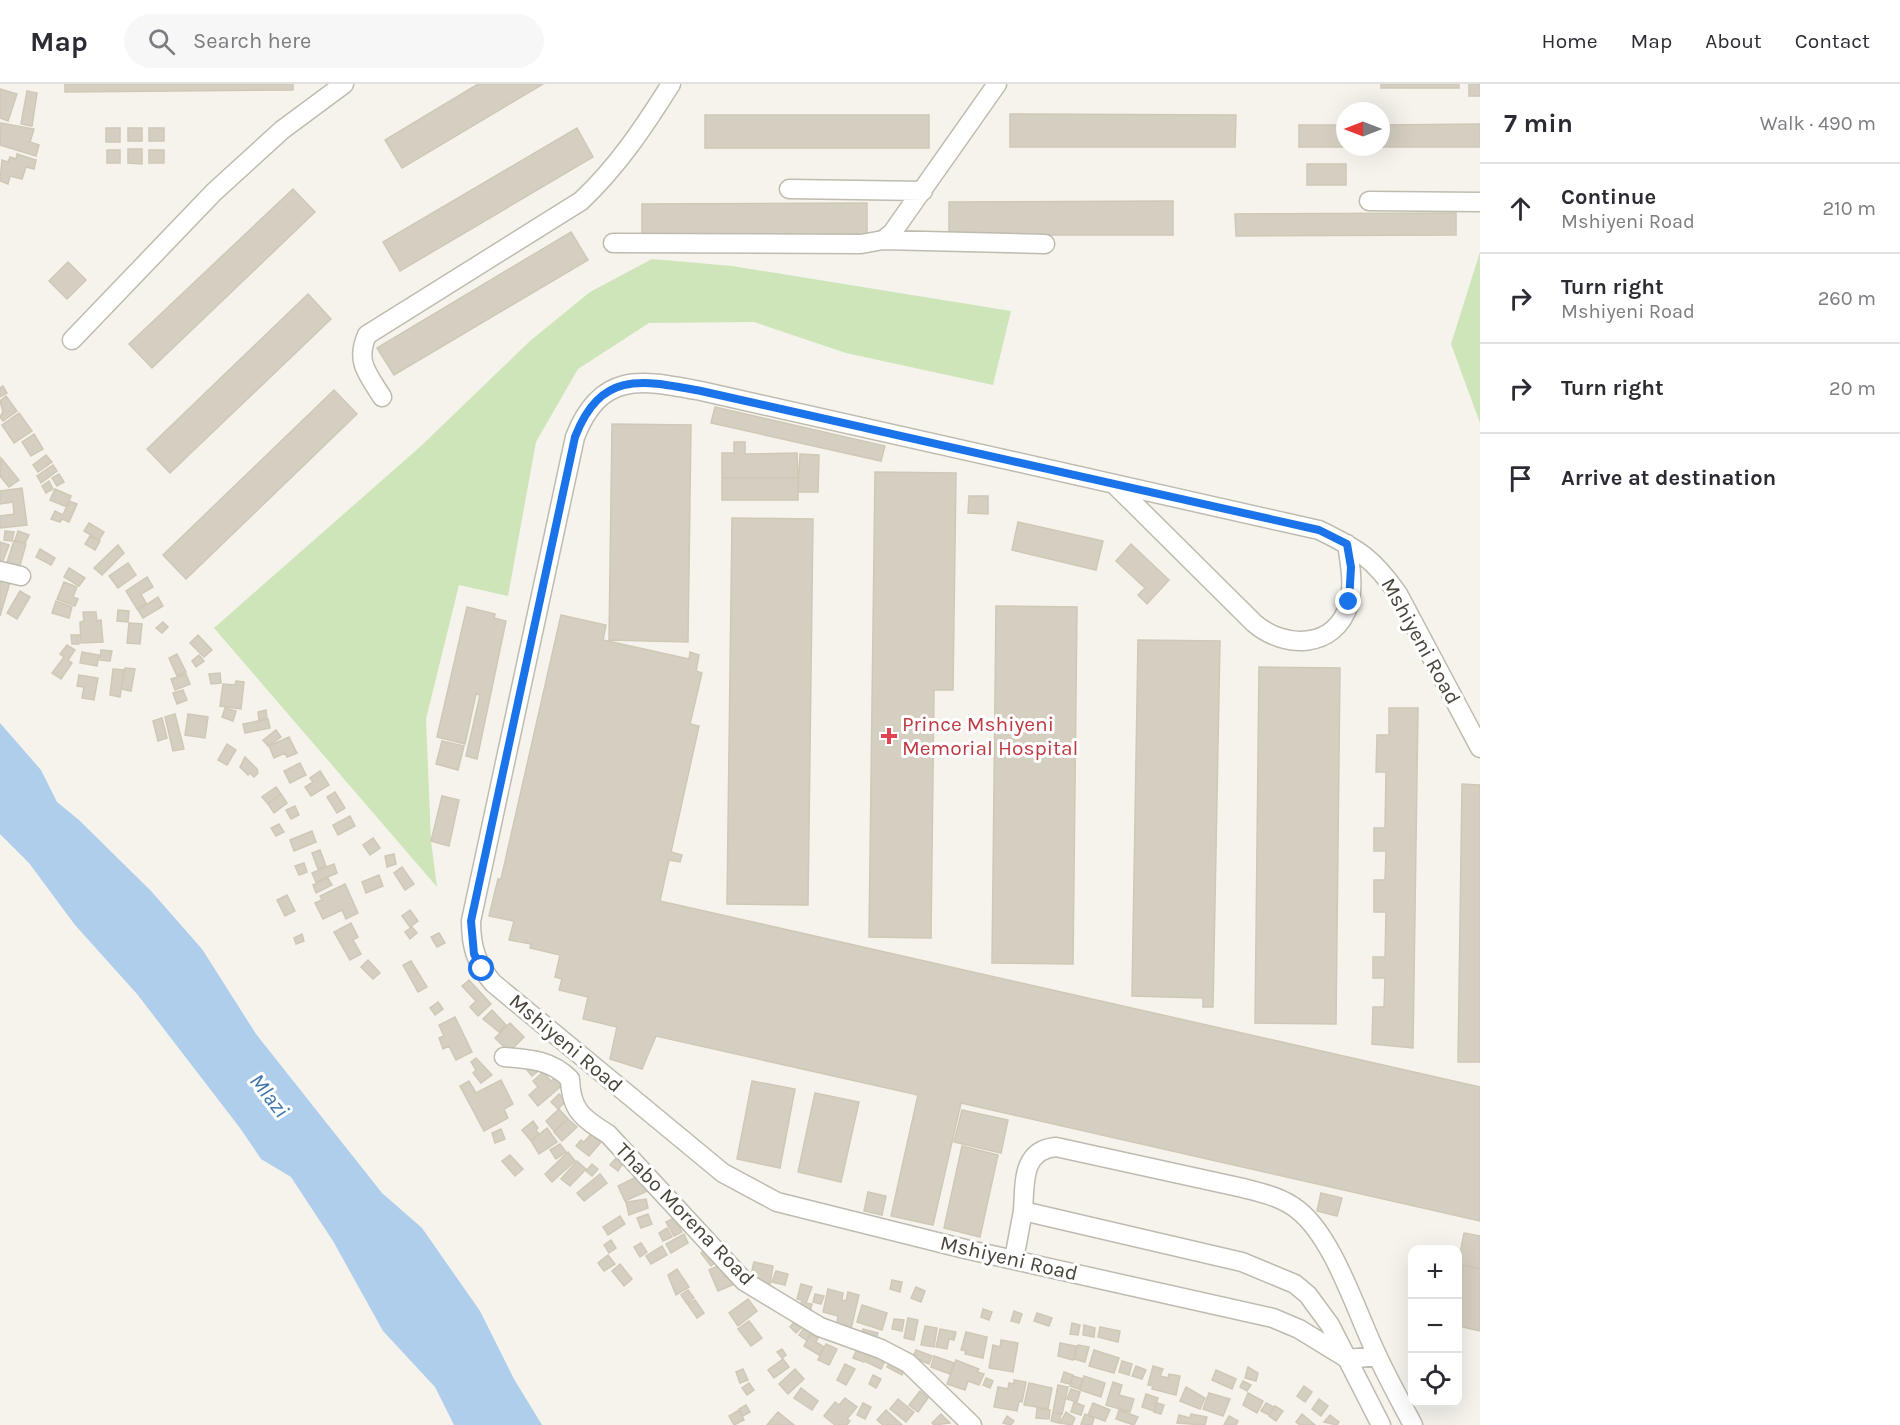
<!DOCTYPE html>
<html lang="en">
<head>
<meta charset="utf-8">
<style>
  body { margin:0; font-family:Karla,sans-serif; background:#f7f7f7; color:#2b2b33 }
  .controls { position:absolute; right:18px; bottom:18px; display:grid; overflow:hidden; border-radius:12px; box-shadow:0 6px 24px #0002 }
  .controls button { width:54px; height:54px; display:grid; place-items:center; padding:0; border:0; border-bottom:2px solid #e1e1e2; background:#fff; color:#2b2b33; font:30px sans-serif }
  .compass { position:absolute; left:1336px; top:18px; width:54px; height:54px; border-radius:50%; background:#fff; box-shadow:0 6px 24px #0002; rotate:270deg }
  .stop { position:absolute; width:18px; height:18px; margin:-14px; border:4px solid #1a73e8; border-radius:50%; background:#fff }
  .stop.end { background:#1a73e8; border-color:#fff; box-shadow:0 2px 6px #0008 }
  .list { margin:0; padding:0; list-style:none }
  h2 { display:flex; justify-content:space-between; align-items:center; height:78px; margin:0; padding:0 24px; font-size:26px }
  h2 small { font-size:20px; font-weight:400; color:#7c7c81 }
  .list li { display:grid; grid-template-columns:39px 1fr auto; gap:18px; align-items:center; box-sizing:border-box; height:90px; padding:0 24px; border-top:2px solid #e1e1e2 }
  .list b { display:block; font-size:22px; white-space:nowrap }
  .list p { margin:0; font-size:20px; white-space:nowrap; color:#7c7c81 }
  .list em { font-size:20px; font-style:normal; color:#7c7c81 }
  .icon { flex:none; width:33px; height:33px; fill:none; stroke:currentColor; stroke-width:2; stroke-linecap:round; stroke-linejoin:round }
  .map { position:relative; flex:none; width:1480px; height:1341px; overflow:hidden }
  header { display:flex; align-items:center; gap:36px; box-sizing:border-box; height:84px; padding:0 30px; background:#fff; border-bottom:2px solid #e1e1e2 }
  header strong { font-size:28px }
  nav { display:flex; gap:33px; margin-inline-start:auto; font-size:21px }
  .search { width:420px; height:54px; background:#f7f7f7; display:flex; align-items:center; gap:15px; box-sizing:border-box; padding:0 21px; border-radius:33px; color:#7c7c81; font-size:22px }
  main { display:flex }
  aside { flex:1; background:#fff }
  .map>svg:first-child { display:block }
  .green { fill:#cee5b9 }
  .water { fill:#afceeb }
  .building { fill:#d5cfc2; stroke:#d0c8b6; stroke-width:1.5 }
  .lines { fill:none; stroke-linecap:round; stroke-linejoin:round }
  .minor-casing { stroke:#bfbbaf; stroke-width:21 }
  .minor { stroke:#fff; stroke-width:18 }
  .route { stroke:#1a73e8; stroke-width:8 }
  .health-dot { fill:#e0444e; stroke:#fff; stroke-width:2 }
  .labels { text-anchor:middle; stroke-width:6; stroke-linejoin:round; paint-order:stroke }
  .street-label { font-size:21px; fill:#49443a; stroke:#fff }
  .health-label { font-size:21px; fill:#be3a42; stroke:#fff; text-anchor:start }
  .water-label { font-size:22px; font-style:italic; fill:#3c74ac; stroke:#fff }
</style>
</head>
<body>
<header>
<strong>Map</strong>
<div class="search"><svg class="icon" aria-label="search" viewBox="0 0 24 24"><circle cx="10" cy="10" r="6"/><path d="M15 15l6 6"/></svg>Search here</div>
<nav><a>Home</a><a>Map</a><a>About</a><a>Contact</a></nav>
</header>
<main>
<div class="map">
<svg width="1480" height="1341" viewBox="0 0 1480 1341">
  <rect width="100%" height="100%" fill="#f5f3ec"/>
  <path class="green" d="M1480,168V339L1451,260Z
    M652,175L732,182L1011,227L993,301L846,269L754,238L649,239L578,285L536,358L508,512L459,501L426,635L431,757L437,803L214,544L421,362L530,257L590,208Z"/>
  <path class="water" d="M0,639L41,686L57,718L79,736L151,807L202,865L256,950L382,1109L422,1144L480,1227L514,1295L542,1341H454L435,1303L383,1247L333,1157L291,1093L261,1075L240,1044L137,910L75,841L29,779L0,750Z"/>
  <path class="building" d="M65,0H293V6L65,8Z
    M478,0H543L402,84L385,56Z
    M1381,0H1459V4H1381Z
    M1469,0H1480V12H1469Z
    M0,5L17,10L8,37L0,34Z
    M27,7L37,9L32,42L21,40Z
    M1010,30L1236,31L1235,63H1010Z
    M705,31H929V64H705Z
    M1,39L34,45L30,58L39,61L36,72L0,61Z
    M1480,40V63H1381V41Z
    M1299,41H1345V63H1299Z
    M106,44H120V58H106Z
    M128,44H142V57H128Z
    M149,44H164V57H149Z
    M577,44L593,73L400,187L383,158Z
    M128,65H142V80L128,79Z
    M107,66H120V79H107Z
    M149,66H164V79H149Z
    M17,70L36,76L34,85L26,83L22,95L10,92L8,100L0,97L2,76L8,78L10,73L16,75Z
    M1307,80H1346V101H1307Z
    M293,105L315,128L152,284L129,260Z
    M1173,117V151H949V118Z
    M867,119V152L642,153V120Z
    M1456,129V151L1236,152L1235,130Z
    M571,148L588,176L394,291L377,264Z
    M68,178L86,196L67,215L49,197Z
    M308,210L331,235L170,389L147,365Z
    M3,302L7,309L0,313V304Z
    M334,306L357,330L186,495L163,471Z
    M6,312L17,327L3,337L0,333L3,328L0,317Z
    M715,323L885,362L881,377L711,339Z
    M19,329L32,347L14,359L2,341Z
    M612,340L691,341L688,558L609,556Z
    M34,350L43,365L31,372L22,358Z
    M734,358H745V370L797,369L798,394H722V369H734Z
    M800,370L819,371L818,408H798Z
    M46,371L52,378L38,388L33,381Z
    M1,374L19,396L9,403L0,392Z
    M53,381L57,387L41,399L37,392Z
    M875,388L956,389L953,606H934L931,854L869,853Z
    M59,390L64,398L57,402L52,394Z
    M722,394H798V416H722Z
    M49,397L53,405L46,409L42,402Z
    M22,404L27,441L0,444V432L14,430L13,418L0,420V407Z
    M55,405L71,412L67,423L50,416Z
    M969,412H988V430L968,429Z
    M69,417L77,420L69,438L62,435L60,438L51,435L55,427L63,431Z
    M732,434L813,435L808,821L727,820Z
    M1018,438L1103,457L1096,486L1012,466Z
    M89,439L104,448L99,456L84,447Z
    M5,447L14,448L12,457L4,456Z
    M18,447L29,451L25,459L15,456Z
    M90,452L100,457L95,466L85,460Z
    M14,457L26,460L19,485L6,481Z
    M0,458L9,461L1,482H0Z
    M1131,460L1169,496L1147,520L1138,511L1145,504L1116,477Z
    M118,461L124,469L102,491L94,484Z
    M40,465L55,474L51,481L36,473Z
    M128,479L136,491L118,504L109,492Z
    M69,484L85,494L79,502L64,493Z
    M0,491L11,495L0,532Z
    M147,493L153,503L141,510L146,519L137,525L126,507Z
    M64,498L77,503L73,513L78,515L75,522L57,515Z
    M20,507L30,513L17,535L7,529Z
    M158,513L163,522L143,534L138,526Z
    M56,517L72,523L69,534L52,529Z
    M996,522L1077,523L1073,880L992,879Z
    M467,523L495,530L494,534L506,537L477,675L466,672L480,611L476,610L465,660L437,653Z
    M118,526L129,527L128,538L117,537Z
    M83,528H96L97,537L101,536L103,558L81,559L80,538L84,537Z
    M561,531L606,541L603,556L689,575L690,568L699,571L696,587L702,589L690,640L699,642L671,768L682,771L680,778L669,776L660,817L1480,1003V1137L961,1019L933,1141L891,1132L918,1011L656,952L642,985L610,975L617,943L583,935L588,913L559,906L562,895L555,893L560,871L530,864L531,860L509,856L514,837L489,832L498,795H501Z
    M163,538L168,543L162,549L156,544Z
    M129,539L142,540L140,560L127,559Z
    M71,551H79V560H72Z
    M198,551L212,566L204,573L190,559Z
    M1138,556L1220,557L1213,923H1203V914L1132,912Z
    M67,561L75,566L68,576L72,579L61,595L52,589L64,573L60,570Z
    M101,566L112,567L110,577L100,576Z
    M82,568L99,571L97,582L80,579Z
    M177,570L186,588L177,592L169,574Z
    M199,571L204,577L196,583L192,577Z
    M1259,583L1340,584L1336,940L1255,939Z
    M125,584L135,585L131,607L121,605Z
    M113,585L124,586L120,613L110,611Z
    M220,589L221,599L211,600L209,590Z
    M186,590L190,600L175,606L171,595Z
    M79,591L98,594L94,616L82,614L84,603L77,602Z
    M236,597L244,598L241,625L220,622L223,600L235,601Z
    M183,606L187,616L177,620L173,609Z
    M225,624L236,627L233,637L222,633Z
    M1389,624H1418L1413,964L1372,960L1373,923H1384L1385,894H1373V873H1385L1386,828H1374V796H1385L1386,767H1374V744H1385L1386,688H1376L1377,651H1389Z
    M266,626L267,635L259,636L258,628Z
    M175,630L184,665L173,667L165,633Z
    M188,630L208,633L205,654L185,651Z
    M162,634L167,654L158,657L153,637Z
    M268,635L270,644L245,649L243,640Z
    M276,646L281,653L268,662L263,656Z
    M289,653L297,669L287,673L285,669L274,674L269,662Z
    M442,657L464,662L458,686L436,680Z
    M227,660L236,666L227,681L218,676Z
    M245,673L257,685L258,689L254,693L250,689L248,691L240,683Z
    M300,679L306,691L290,699L284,687Z
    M320,687L329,701L311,712L305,703L313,698L310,694Z
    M1462,700L1480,701V978H1458Z
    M276,703L281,710L268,720L262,713Z
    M335,708L345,724L337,729L327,713Z
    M281,710L287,719L274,729L268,720Z
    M442,712L459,716L449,762L431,757Z
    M295,722L299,731L291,735L286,726Z
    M350,732L355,742L338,751L333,741Z
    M279,740L284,748L276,752L271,744Z
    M312,747L316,758L294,767L290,756Z
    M373,754L380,764L370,771L363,761Z
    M320,766L326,782L318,785L312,769Z
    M394,770L396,780L387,783L385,772Z
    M304,779L307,788L299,791L295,782Z
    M334,780L337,789L316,798L312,789Z
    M402,783L414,800L405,806L394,789Z
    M379,791L383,802L366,809L362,798Z
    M328,794L332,801L316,809L313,801Z
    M345,800L358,829L346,835L342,826L323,835L315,819L322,816L320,812Z
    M287,811L295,827L285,832L277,816Z
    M410,826L418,837L410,843L402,832Z
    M351,839L358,853L353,856L361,870L350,876L334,848Z
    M412,843L417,849L410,855L405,848Z
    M439,849L445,859L437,863L431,853Z
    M302,850L304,857L296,860L294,854Z
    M368,876L380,889L373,895L361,883Z
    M411,877L427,903L418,908L403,881Z
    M469,896L491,920L478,932L470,923L476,917L462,902Z
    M438,918L443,925L435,931L430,924Z
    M492,926L506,941L499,948L483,935Z
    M455,933L472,968L456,976L449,962L443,965L439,954L444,952L439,941Z
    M510,939L524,953L509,968L495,954Z
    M476,974L492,991L481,999L473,989L476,986L471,978Z
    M536,979L541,985L532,992L527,986Z
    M543,988L551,997L559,990L566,998L538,1022L529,1011L538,1003L533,997Z
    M501,996L513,1020L504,1025L508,1034L484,1047L460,1002L469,997L476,1009Z
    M752,997L795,1005L780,1084L737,1075Z
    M815,1009L859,1018L841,1098L798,1088Z
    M559,1010L566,1017L558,1025L551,1018Z
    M559,1025L568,1035L554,1047L546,1037Z
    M962,1026L1008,1036L1001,1069L954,1058Z
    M568,1035L577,1043L562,1057L554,1048Z
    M533,1037L538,1044L536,1046L539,1050L531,1057L522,1046Z
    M547,1044L557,1058L539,1070L531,1057Z
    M501,1045L505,1055L495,1059L492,1049Z
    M591,1050L601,1058L589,1072L576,1062L581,1056L584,1058Z
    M560,1060L566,1068L556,1075L550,1066Z
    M962,1062L998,1071L980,1153L944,1144Z
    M568,1068L575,1077L552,1098L545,1090Z
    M510,1071L523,1085L515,1092L502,1077Z
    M617,1073L624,1078L618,1087L610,1081Z
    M577,1077L586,1085L570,1102L561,1095Z
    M592,1080L598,1085L592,1092L586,1087Z
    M600,1090L607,1099L584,1117L577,1109Z
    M640,1091L647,1107L625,1117L618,1102Z
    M868,1108L886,1112L882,1131L864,1127Z
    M1321,1109L1342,1114L1337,1132L1317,1127Z
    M646,1115L648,1124L629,1131L626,1118Z
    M648,1130L652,1140L641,1144L637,1134Z
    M620,1132L625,1140L608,1151L603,1143Z
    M674,1134L682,1148L674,1152L666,1138Z
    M667,1144L672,1153L663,1157L659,1149Z
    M1464,1149L1480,1152V1185L1458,1180Z
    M684,1150L688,1159L671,1169L666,1160Z
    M611,1156L616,1164L609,1169L604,1161Z
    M641,1159L647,1168L640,1173L634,1163Z
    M662,1162L667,1171L651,1180L646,1172Z
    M708,1163L718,1176L711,1182L701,1169Z
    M608,1171L615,1180L604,1187L598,1179Z
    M754,1178L773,1182L770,1200L750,1195Z
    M620,1180L632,1195L624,1202L612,1187Z
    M720,1181L724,1193L733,1189L737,1199L718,1207L709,1186Z
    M1463,1181L1480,1185V1247L1458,1242V1208Z
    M677,1185L689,1203L676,1211L668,1191Z
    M776,1187L788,1190L785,1201L772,1198Z
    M892,1196L902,1198L900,1208L890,1205Z
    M801,1200L812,1203L806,1219L812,1220L810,1228L799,1226L802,1216L797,1215Z
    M916,1203L925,1207L921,1218L911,1214Z
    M828,1205L843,1209L842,1216L846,1217L848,1208L859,1211L850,1249L836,1245L838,1232L823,1228Z
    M688,1206L694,1214L687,1220L681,1211Z
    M815,1210L824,1212L821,1220L813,1218Z
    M748,1215L757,1227L738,1242L729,1229Z
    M695,1216L704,1229L697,1234L688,1221Z
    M862,1221L887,1229L882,1246L857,1238Z
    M983,1225L992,1228L989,1236L981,1233Z
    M1014,1227L1022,1230L1019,1239L1011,1237Z
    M1037,1229L1052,1234L1049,1242L1034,1237Z
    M908,1234L918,1236L914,1256L904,1254Z
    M894,1235L904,1236L902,1247L892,1245Z
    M749,1237L762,1254L751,1262L738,1245Z
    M795,1237L802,1243L796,1249L790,1243Z
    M1072,1239L1080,1241L1078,1251L1070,1250Z
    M1084,1241L1095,1244L1094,1253L1083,1251Z
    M925,1242L937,1244L934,1263L921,1261Z
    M1100,1243L1120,1247L1118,1258L1098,1253Z
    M804,1244L811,1249L806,1256L799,1251Z
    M863,1245L878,1249L875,1259L860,1254Z
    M940,1245L956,1248L954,1256L949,1255L947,1265L936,1263Z
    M966,1248L987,1253L983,1274L965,1270L966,1267L961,1266Z
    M811,1250L818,1254L816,1258L824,1263L819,1271L804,1262Z
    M1001,1256L1018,1259L1013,1288L989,1284L993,1261L1000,1263Z
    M1060,1259L1076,1262L1073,1276L1058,1272Z
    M826,1260L837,1265L829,1281L818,1276Z
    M1078,1261L1089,1263L1085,1278L1074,1275Z
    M858,1263L869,1267L864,1278L853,1274Z
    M782,1265L786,1271L782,1274L777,1268Z
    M916,1266L932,1272L929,1280L913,1273Z
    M1094,1266L1119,1274L1114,1289L1089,1282Z
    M870,1269L887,1273L881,1285L866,1278Z
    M934,1272L954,1279L950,1290L931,1283Z
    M783,1275L789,1283L774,1294L768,1286Z
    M891,1276L905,1284L902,1291L887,1283Z
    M956,1276L979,1285L977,1288L984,1290L979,1301L968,1297L965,1306L947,1300Z
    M1122,1277L1132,1280L1129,1291L1119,1288Z
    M845,1280L855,1285L846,1301L837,1296Z
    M1136,1282L1146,1286L1142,1295L1132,1292Z
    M1153,1282L1163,1285L1160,1292L1168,1294L1169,1290L1180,1292L1176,1311L1152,1305L1153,1302L1148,1301Z
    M1248,1283L1258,1289L1256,1297L1245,1294Z
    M743,1285L748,1296L740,1299L736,1288Z
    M795,1285L804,1295L788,1310L779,1300Z
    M1216,1286L1236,1295L1232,1305L1212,1296Z
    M1064,1288L1073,1291L1070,1300L1061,1298Z
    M873,1291L881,1295L876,1304L869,1300Z
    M1073,1292L1083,1295L1079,1305L1070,1302Z
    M1084,1292L1105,1299L1101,1313L1080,1306Z
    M986,1294L993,1297L990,1304L983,1301Z
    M1014,1296L1026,1298L1022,1318L1019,1317L1017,1327L994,1323L998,1303L1008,1305L1009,1299L1014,1300Z
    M1243,1297L1251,1301L1247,1307L1240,1303Z
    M1113,1298L1122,1301L1119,1311L1134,1315L1130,1328L1106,1321Z
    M749,1299L754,1306L747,1311L742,1304Z
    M1029,1299L1052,1304L1048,1325L1024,1321Z
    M1058,1301L1068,1303L1062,1330L1053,1328Z
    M1304,1302L1312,1308L1305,1318L1297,1312Z
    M1186,1303L1205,1314L1200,1325L1180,1317Z
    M801,1304L818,1317L812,1326L794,1314Z
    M1071,1305L1080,1308L1077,1318L1067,1315Z
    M920,1307L928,1314L918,1328L909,1321Z
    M1209,1309L1230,1315L1223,1332L1203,1325Z
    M1248,1309L1263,1317L1257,1329L1243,1321Z
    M1146,1310L1158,1314L1154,1327L1142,1323Z
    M845,1314L857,1323L847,1335L850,1337L847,1341H835L824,1332L835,1318L839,1321Z
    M898,1315L914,1328L906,1338L890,1325Z
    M1319,1315L1328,1322L1321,1332L1312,1325Z
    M1074,1318L1084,1322L1081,1331L1071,1328Z
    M863,1319L871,1323L865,1335L857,1331Z
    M1093,1319L1110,1326L1105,1337L1088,1331Z
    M1157,1319L1164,1321L1161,1330L1154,1328Z
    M1266,1319L1274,1323L1269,1331L1261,1327Z
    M746,1321L750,1328L743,1332L739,1325Z
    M1275,1322L1283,1327L1276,1337L1269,1332Z
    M1037,1324L1050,1326L1049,1335L1036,1334Z
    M739,1326L744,1336L734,1341L729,1332Z
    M886,1326L902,1341H883L877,1336Z
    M1119,1326L1138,1333L1134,1341L1116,1335Z
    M778,1328L794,1341H767Z
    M1053,1328L1061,1330L1059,1339L1051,1337Z
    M1066,1328L1075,1334L1072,1341L1060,1339Z
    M941,1330L950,1339L934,1341L932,1339Z
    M1085,1330L1094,1334L1092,1341L1081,1340Z
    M1191,1330L1207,1333L1205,1341L1177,1339L1179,1331L1190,1334Z
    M1302,1330L1315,1341H1300L1296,1338Z
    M1330,1331L1339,1338L1337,1341L1324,1338Z
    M1007,1332L1014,1337L1011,1341L1003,1339Z
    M1229,1332L1238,1337L1236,1341H1224Z"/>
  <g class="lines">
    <g class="minor-casing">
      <path id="minor" d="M789,105L923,107
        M1369,117L1480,118
        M883,156L1045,160
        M613,159L861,160L883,156L892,149L997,0
        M72,256L214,108L282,46L344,0
        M382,313C368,290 355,278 367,251L581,117C618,82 644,43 671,0
        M1114,400L1254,539C1284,565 1335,566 1349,520C1354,501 1350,479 1347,460
        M0,487L21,492
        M504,973C530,975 551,976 570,995C571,1026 582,1034 608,1050L744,1197L820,1243L881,1265L908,1279L972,1341
        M1014,1175L1023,1127
        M1377,1272L1348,1275L1299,1245L1273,1234L965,1165L777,1118L723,1089L493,899C476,879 471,863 471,837L575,353C601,286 642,296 701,307L1319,446C1358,465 1373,474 1398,510L1480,664
        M1381,1341L1330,1241L1308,1211L1295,1200L1242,1178L1023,1127C1025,1100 1021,1066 1056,1063L1243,1104C1262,1109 1282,1113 1298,1126C1334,1154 1357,1230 1377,1271C1388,1295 1401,1318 1413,1341"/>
    </g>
    <use href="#minor" class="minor"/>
  </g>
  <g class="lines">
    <path class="route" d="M482,885L474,870L471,837L575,353C601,286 642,296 701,307L1319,446L1347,460L1351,483L1349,518"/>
  </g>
  <path class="health-dot" d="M886 643h6v6h6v6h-6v6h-6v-6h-6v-6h6z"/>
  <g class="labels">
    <g class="street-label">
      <text transform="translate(1421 557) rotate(61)" y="7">Mshiyeni Road</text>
      <text transform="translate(566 959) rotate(40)" y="7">Mshiyeni Road</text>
      <text transform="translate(685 1130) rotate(46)" y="7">Thabo Morena Road</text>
      <text transform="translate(1009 1174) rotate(13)" y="7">Mshiyeni Road</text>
    </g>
    <g class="health-label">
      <text x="902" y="647">Prince Mshiyeni<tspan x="902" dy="24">Memorial Hospital</tspan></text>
    </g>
    <g class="water-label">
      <text transform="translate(270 1011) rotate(52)" y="8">Mlazi</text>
    </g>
  </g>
</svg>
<div class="controls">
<button>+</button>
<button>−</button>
<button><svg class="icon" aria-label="locate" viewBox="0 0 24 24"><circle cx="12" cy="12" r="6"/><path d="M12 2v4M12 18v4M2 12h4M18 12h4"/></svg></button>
</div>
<svg class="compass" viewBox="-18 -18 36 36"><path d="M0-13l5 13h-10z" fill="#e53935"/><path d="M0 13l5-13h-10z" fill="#7c7c81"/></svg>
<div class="stop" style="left:482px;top:885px"></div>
<div class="stop end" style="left:1349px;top:518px"></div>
</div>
<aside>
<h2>7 min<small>Walk · 490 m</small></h2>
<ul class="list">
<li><svg class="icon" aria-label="ahead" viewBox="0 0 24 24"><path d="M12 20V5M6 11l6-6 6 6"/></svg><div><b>Continue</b><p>Mshiyeni Road</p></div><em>210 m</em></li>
<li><svg class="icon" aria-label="right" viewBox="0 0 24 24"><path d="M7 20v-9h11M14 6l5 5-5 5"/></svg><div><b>Turn right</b><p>Mshiyeni Road</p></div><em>260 m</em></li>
<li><svg class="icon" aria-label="right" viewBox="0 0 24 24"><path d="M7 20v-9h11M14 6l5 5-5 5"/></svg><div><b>Turn right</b></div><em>20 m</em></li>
<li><svg class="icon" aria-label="arrive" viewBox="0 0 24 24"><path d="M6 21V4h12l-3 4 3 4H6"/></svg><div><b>Arrive at destination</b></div></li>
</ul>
</aside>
</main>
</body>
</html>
